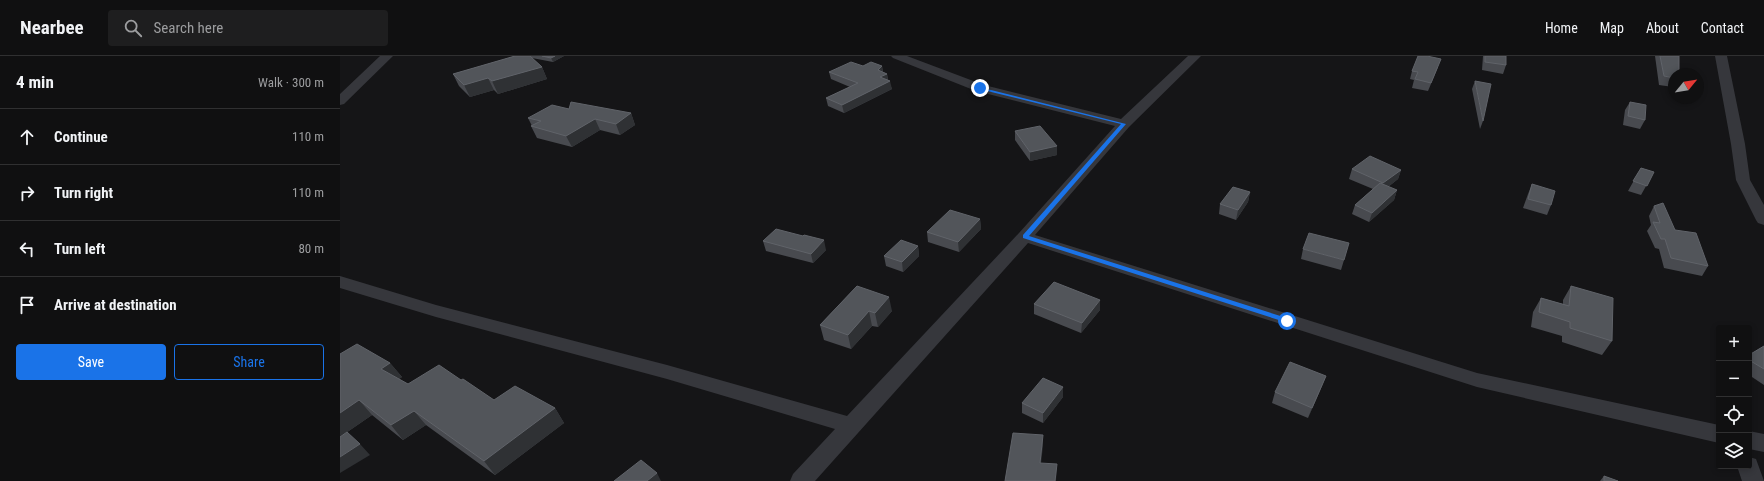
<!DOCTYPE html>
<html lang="en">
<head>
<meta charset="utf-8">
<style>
  body { margin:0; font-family:"Roboto Condensed",sans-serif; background:#1e1e1f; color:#f1f3f6 }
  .controls { position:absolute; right:12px; bottom:12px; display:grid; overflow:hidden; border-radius:4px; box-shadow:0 2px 6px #0003 }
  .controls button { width:36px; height:36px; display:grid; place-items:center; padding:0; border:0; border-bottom:1px solid #303031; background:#101011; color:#f1f3f6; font:20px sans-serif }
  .compass { position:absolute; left:1328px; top:12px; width:36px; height:36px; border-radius:50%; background:#101011; box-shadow:0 2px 6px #0003; rotate:60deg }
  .stop { position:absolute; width:12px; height:12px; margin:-9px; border:3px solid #1a73e8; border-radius:50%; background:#fff }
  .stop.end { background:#1a73e8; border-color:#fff; box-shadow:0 1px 4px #0008 }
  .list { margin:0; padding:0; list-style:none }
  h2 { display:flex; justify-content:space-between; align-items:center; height:52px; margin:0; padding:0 16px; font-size:17px }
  h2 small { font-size:13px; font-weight:400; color:#9c9d9f }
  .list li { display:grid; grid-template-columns:26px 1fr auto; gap:12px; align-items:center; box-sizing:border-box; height:56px; padding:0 16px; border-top:1px solid #303031 }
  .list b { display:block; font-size:15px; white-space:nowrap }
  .list em { font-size:13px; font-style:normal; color:#9c9d9f }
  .actions { display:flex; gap:8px; padding:12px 16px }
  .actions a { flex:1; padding:9px 0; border:1px solid #1a73e8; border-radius:4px; text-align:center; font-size:14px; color:#1a73e8 }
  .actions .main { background:#1a73e8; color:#fff }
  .icon { flex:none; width:22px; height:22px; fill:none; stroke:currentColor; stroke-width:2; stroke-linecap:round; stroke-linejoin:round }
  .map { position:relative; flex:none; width:1424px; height:425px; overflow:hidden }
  header { display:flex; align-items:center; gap:24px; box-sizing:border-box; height:56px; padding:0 20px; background:#101011; border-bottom:1px solid #303031 }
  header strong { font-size:19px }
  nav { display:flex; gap:22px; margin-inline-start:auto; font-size:14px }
  .search { width:280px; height:36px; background:#1e1e1f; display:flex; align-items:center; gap:10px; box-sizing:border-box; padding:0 14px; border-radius:4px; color:#9c9d9f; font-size:15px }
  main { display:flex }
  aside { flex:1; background:#101011 }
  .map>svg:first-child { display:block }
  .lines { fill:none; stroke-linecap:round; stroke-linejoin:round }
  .minor { fill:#36373c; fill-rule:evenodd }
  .wall { fill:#484a4f }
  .shaded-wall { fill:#2f3134 }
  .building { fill:#52555a; stroke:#606369 }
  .route { fill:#1a73e8 }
</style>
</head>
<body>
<header>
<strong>Nearbee</strong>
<div class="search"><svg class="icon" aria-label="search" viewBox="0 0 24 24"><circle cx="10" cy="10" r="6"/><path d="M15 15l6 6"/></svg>Search here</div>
<nav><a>Home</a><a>Map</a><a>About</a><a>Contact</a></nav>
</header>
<main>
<aside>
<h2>4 min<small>Walk · 300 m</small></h2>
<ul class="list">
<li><svg class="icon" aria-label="ahead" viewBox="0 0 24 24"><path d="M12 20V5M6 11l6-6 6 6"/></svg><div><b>Continue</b></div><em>110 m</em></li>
<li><svg class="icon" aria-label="right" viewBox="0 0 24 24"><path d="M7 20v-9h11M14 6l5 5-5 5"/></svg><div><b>Turn right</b></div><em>110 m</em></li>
<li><svg class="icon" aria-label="left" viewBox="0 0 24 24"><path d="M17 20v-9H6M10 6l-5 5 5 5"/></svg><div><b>Turn left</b></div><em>80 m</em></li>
<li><svg class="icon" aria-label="arrive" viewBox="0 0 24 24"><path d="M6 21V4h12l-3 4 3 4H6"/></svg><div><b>Arrive at destination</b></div></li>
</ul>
<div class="actions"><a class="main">Save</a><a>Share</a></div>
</aside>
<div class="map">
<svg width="1424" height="425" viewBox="0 0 1424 425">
  <rect width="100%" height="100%" fill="#151517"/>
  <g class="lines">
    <path class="minor" d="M40,0H53L4,48L0,49V38Z
      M551,0H567L644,29L781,63L848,0H861L789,71L695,179L1137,317L1379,369V387L1137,331L688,187L475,425H450L453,418L495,373L327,323L96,261L0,232V220L96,249L327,309L507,360L679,177L775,70L636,35L553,2Z
      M1375,0H1387L1405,88L1410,124L1424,149V169L1418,167L1416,164L1396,124L1391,88Z
      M1409,375L1424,378V396L1409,393Z
      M1409,401L1416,403L1424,425H1402L1397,410H1409Z"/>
  </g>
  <path class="wall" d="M175,0H224L213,6L192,2L202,11L207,23L158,38L154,34L130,41L119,30L113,18Z
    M1143,0H1166V9L1163,18L1142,14Z
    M1315,0H1339V18H1334V30L1333,31L1319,29Z
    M523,10H542L543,16L547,18L548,24L552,33L504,57L488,50L486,42L510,31L491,23L489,16Z
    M1098,11L1088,35L1072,32L1074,24L1070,23L1072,15Z
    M1135,25L1143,65L1140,73L1132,33Z
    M1290,46L1305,64L1300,73L1283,69L1285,54Z
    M229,53L291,57L295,69L280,79L260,74L232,91L197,82L191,70H192L188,62Z
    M675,75L717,99L690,105L675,84Z
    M1301,112L1314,116L1301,139L1288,135Z
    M1012,113L1061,114L1058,123L1048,131L1057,134L1054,144L1029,166L1012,158L1015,149L1033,133L1009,123Z
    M1192,128L1211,149L1207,159L1183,152L1188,138Z
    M910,136L908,146L896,164L879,158L880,148Z
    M1314,150L1335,174L1368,210L1362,220L1324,212L1319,193L1315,192L1307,175L1311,169L1309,160Z
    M640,163L641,173L619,196L588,186L587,176Z
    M463,180L486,194L473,207L426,195L423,185Z
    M578,190L579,200L563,216L546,210L544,200Z
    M963,193L1004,204L1001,214L961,203Z
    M517,230L552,255L538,271L532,270L511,293L484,284L480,269Z
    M1231,230L1272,285L1262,299L1222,286V280L1191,271L1193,256L1201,242L1223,248V244Z
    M694,248L760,254L741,277L694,258Z
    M1424,290V329L1409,319V299Z
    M0,298L50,307L62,321L59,323L68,328L121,324L154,344L215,352L224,367L155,419L86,369L63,384L32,359L0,381Z
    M986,320L982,330L968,362L932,347L935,336Z
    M723,341L703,367L682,357V347Z
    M1264,420L1278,425H1260Z"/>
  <path class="shaded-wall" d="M215,0H224L213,6L211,2Z
    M542,10L543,18H547L548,25L541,29L538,14Z
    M202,11L207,23L158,38L152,25Z
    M148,22L154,34L130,41L124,29Z
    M550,25L552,33L504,57L502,49Z
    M291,57L295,69L280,79L276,68Z
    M255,63L260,74L232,91L226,80Z
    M717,90V99L690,105V96Z
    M1061,114L1058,123L1040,137L1043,127Z
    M1057,134L1054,144L1029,166L1032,157Z
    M910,136L908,146L896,164L898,154Z
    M640,163L641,173L619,196L618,186Z
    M484,184L486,194L473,207L471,198Z
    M578,190L579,200L563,216L562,206Z
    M549,241L552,255L538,271L535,257Z
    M760,244V254L741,277L742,267Z
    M529,255L532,270L511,293L508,279Z
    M50,307L62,321L52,327L41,313Z
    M986,320L982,330L968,362L972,352Z
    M723,331V341L703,367V357Z
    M19,344L32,359L0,381V357Z
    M215,352L224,367L155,419L144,405Z
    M74,355L86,369L63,384L51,369Z
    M703,379V390L700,417V407Z
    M20,388L30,399L0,417V401Z
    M717,408L716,425H715Z
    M317,417L321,425H307Z"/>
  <path class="building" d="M175,0H190L202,11L152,25L148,22L124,29L113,18Z
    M202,0H215L211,2Z
    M1078,0H1087L1101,3L1091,27L1075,23L1078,16L1072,15Z
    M1145,0H1166V9L1145,6Z
    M1320,0H1339V17H1337V18H1334V22L1324,20Z
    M511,6L523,10L531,6L542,10L538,14L547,18L540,21L550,25L502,49L486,42L518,27L489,16Z
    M1135,25L1151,28L1143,65Z
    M231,46L291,57L276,68L255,63L226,80L191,70L201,65L188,62L212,49L229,53Z
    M1290,46L1306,49L1305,64L1288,60Z
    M700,70L717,90L690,96L675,75Z
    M1030,100L1061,114L1043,127L1012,113Z
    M1301,112L1314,116L1307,130L1293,125Z
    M1040,127L1057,134L1032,157L1015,149Z
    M1192,128L1215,135L1211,149L1188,143Z
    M893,131L910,136L898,154L880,148Z
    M1323,147L1335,174L1356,177L1368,210L1331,202L1325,183H1321L1313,166L1320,167L1314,150Z
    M610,154L640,163L618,186L587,176Z
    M436,173L463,180L464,179L484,184L471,198L423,185Z
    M969,177L1009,187L1004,204L963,193Z
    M561,184L578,190L562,206L544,200Z
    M714,226L760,244L742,267L694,248Z
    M517,230L549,241L535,257L529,255L508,279L480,269Z
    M1231,230L1273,242L1272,285L1230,272V266L1199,256L1201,242L1229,250Z
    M17,288L50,307L41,313L68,328L99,309L121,324L123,323L154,344L175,330L215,352L144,405L74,355L51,369L19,344L0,357V298Z
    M1424,290V313L1409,304V299Z
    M950,306L986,320L972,352L935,336Z
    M703,322L723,331L703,357L682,347Z
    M7,376L20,388L0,401V381Z
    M673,377L703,379L700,407L717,408L715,425H665Z
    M301,404L317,417L307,425H274Z
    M1264,420L1278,425H1264Z"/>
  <path class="route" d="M639,31L786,68L689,180L950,263V266H945L683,182V179L781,68L639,33Z"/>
</svg>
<div class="controls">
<button>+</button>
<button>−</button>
<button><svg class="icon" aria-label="locate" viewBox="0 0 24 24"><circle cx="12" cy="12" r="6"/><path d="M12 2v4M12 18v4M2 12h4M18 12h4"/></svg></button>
<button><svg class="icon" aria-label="layers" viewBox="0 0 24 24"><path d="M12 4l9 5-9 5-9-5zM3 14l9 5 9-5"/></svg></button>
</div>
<svg class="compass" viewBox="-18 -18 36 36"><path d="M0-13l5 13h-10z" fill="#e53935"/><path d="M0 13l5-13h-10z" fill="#9c9d9f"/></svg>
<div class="stop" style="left:947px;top:265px"></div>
<div class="stop end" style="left:640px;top:32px"></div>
</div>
</main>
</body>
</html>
